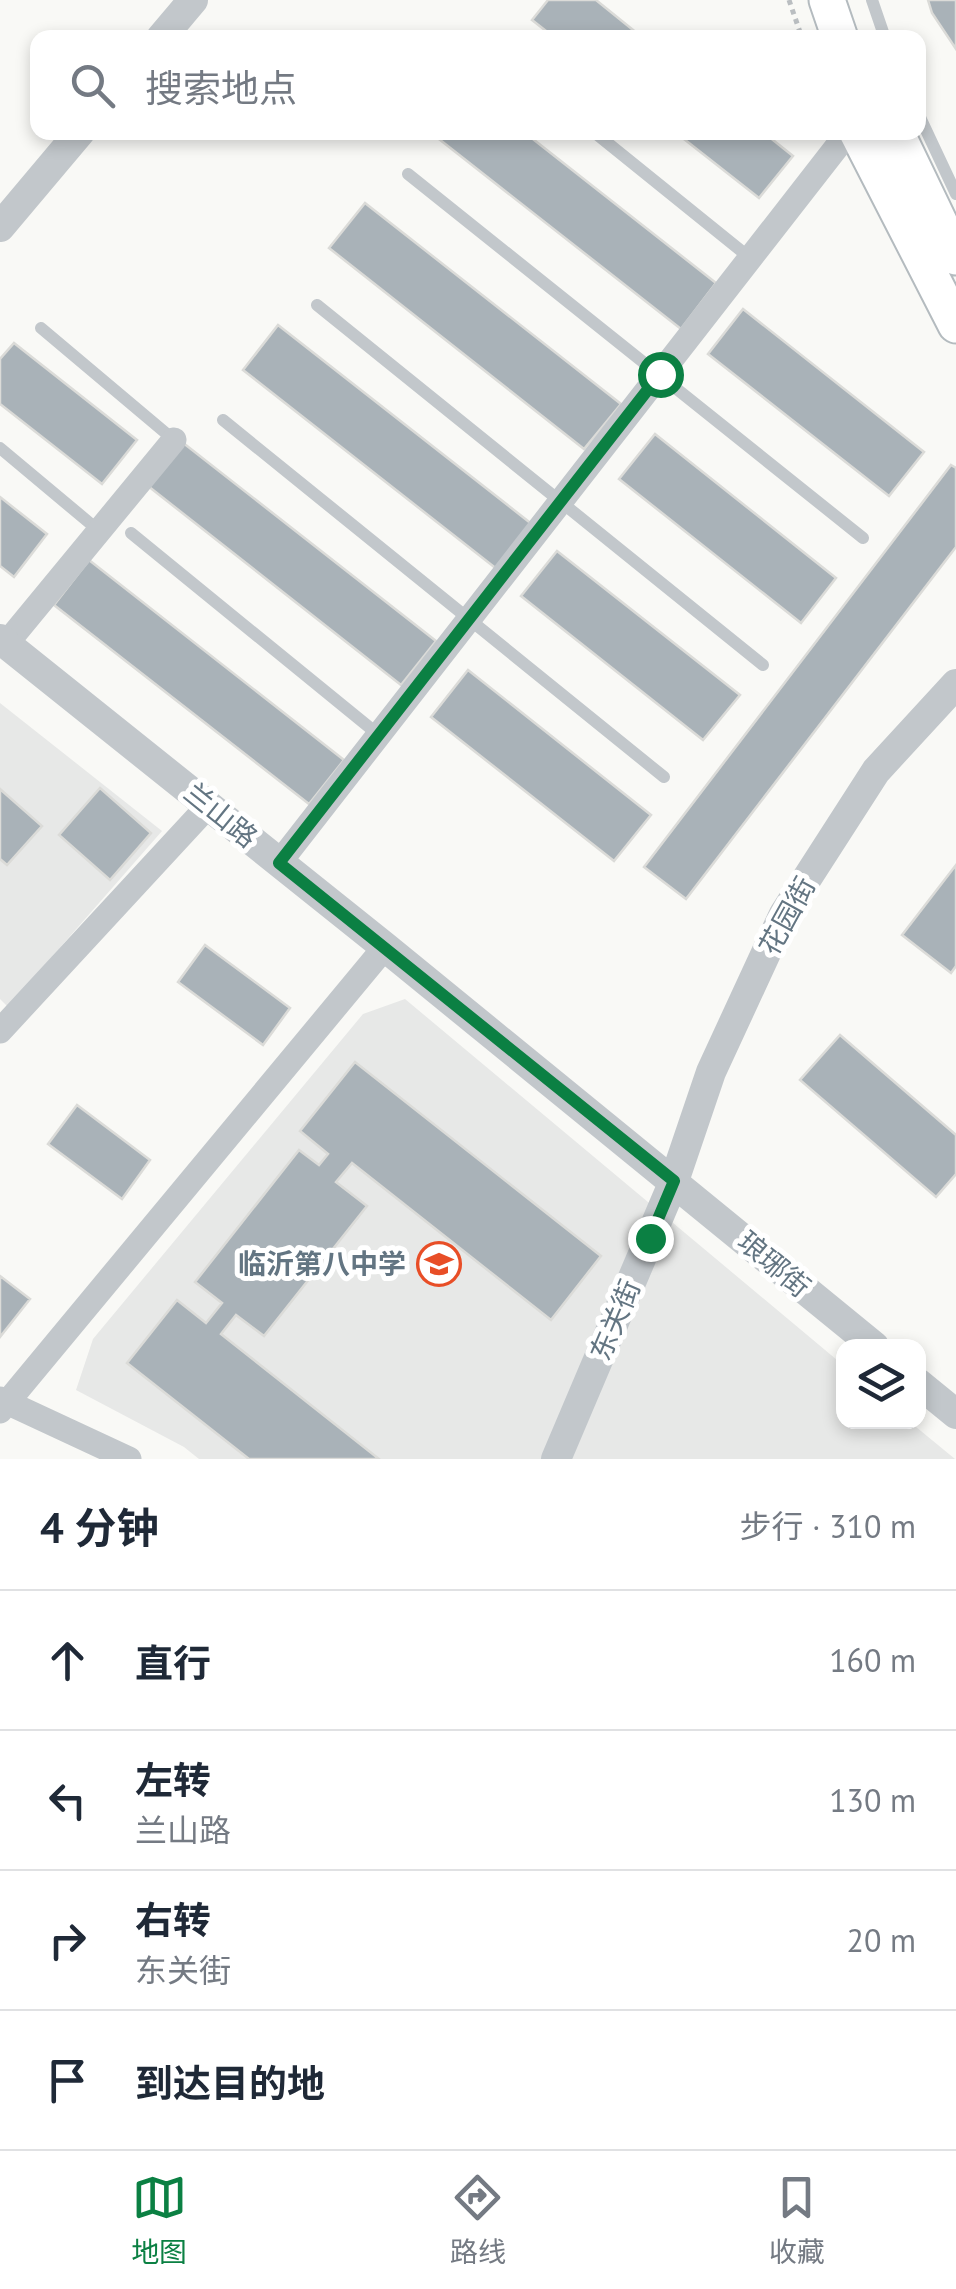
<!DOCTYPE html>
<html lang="zh">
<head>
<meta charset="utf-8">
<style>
  body { margin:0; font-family:"PT Sans","Noto Sans SC",sans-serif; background:#f6f6f7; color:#1f2937 }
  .controls { position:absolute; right:30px; bottom:30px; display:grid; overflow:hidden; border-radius:20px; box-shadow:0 5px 15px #0003 }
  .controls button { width:90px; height:90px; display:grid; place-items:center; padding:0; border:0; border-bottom:2px solid #e0e1e3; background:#fff; color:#1f2937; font:50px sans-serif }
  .stop { position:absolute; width:30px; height:30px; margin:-22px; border:8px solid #0b8043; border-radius:50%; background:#fff }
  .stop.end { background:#0b8043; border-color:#fff; box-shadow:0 2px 10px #0008 }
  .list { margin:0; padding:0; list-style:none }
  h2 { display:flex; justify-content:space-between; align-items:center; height:130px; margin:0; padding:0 40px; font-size:42px }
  h2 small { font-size:32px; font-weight:400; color:#747a83 }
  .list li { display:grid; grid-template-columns:65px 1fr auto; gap:30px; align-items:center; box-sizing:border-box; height:140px; padding:0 40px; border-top:2px solid #e0e1e3 }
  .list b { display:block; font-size:38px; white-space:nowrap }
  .list p { margin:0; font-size:32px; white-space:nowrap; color:#747a83 }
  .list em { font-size:32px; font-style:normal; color:#747a83 }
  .icon { flex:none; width:55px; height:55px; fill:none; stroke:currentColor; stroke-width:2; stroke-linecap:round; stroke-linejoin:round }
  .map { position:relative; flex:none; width:956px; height:1459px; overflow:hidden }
  .search { position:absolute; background:#fff; box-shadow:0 5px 15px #0003; left:30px; right:30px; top:30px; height:110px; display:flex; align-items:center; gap:25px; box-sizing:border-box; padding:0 35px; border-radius:20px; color:#747a83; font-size:38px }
  .sheet { height:690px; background:#fff }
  nav { display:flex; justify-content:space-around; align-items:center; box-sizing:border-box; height:140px; border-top:2px solid #e0e1e3; background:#fff; font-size:28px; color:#747a83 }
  nav a { display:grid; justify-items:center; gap:5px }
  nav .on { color:#0b8043 }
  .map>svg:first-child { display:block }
  .built { fill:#e7e8e7 }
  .building { fill:#a9b2b8; stroke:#dbdbd8; stroke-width:2.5 }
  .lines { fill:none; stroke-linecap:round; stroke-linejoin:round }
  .secondary-casing { stroke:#b4bbbf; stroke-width:39 }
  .path { stroke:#babec1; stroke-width:5; stroke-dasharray:5 5; stroke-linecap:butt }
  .service { stroke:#c2c7cb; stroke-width:12 }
  .minor { stroke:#c2c7cb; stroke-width:25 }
  .tertiary { stroke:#c2c7cb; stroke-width:30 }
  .secondary { stroke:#fff; stroke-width:35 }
  .route { stroke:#0b8043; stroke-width:12 }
  .labels { text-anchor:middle; stroke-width:10; stroke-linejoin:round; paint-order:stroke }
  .street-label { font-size:28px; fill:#637582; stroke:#fff }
  .poi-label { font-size:28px; font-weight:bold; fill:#637582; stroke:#fff; text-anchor:end }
</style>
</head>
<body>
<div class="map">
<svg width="956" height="1459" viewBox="0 0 956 1459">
  <rect width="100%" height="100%" fill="#f9f9f6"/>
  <path class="built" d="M0,703L162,831L8,1007L0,999Z
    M405,999L843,1365L844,1422H910L955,1459H199L184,1447L76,1390L93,1339L363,1014Z"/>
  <path class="building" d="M548,0H596L643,38H555L532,20Z
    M928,0H956V49L932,13Z
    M430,132H524L716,283L681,329Z
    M675,132H763L793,156L759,198Z
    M365,203L621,404L584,449L329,248Z
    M743,309L924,452L889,496L708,354Z
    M278,325L533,525L498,570L243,370Z
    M14,343L137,440L102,484L0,404V359Z
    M655,434L836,578L801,623L619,479Z
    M182,442L436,641L401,685L148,486Z
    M951,465L956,468V547L686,899L644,867Z
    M0,497L47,534L14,577L0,566Z
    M557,551L740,695L703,740L521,596Z
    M89,560L344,760L309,804L54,605Z
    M468,670L651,815L614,861L431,717Z
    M100,788L151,833L110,880L59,835Z
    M0,789L42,826L7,865L0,859Z
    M956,865V966L951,973L902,935Z
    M205,945L290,1008L263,1045L178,982Z
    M840,1035L956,1135V1174L936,1197L800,1080Z
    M355,1062L601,1256L551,1320L352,1163L336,1182L367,1206L264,1336L236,1315L221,1334L379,1459H249L127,1363L177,1300L206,1323L222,1303L195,1282L299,1150L319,1165L328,1154L300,1131Z
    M77,1105L150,1160L122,1199L48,1144Z
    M0,1276L30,1299L0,1337Z"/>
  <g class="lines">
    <g class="secondary-casing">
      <path id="secondary" d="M827,0L840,38
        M857,132L956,325
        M896,132L956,257"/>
    </g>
    <path class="path" d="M789,0L802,38"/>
    <path class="service" d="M872,0L885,38
      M918,113L956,194
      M594,132L750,258
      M408,174L863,538
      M317,305L763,665
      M41,328L174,440
      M223,420L664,777
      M0,448L98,530
      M131,533L380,736"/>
    <path class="minor" d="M6,644L174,440
      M279,863L843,139
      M0,1031L209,805
      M0,1399L129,1459
      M0,1411L385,947"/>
    <path class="tertiary" d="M161,38L193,0
      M0,227L80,132
      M0,639L385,947L874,1346
      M918,1383L956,1414
      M556,1459L674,1181L711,1072L784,914L876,771L956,684"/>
    <use href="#secondary" class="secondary"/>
  </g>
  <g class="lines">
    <path class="route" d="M650,1238L674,1181L279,863L660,374"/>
  </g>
  <defs>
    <g id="school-ring" transform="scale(2.25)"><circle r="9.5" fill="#fff" stroke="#e84e27" stroke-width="1.5"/><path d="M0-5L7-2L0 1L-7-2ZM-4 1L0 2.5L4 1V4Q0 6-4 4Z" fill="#e84e27"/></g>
  </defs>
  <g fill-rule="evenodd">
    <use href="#school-ring" x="439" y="1264"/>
  </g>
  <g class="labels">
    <g class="street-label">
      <text transform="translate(221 815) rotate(39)" y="10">兰山路</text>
      <text transform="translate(787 916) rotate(-61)" y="10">花园街</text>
      <text transform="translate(774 1264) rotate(40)" y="10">琅琊街</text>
      <text transform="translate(615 1320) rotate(-67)" y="10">东关街</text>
    </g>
    <g class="poi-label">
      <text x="406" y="1274">临沂第八中学</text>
    </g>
  </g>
</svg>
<div class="controls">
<button><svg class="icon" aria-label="layers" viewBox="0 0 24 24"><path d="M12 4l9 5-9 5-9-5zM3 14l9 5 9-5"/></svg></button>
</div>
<div class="stop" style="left:660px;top:374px"></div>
<div class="stop end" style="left:650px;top:1238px"></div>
<div class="search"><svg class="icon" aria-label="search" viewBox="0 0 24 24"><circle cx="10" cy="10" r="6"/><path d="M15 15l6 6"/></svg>搜索地点</div>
</div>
<section class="sheet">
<h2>4 分钟<small>步行 · 310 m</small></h2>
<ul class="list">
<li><svg class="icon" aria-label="ahead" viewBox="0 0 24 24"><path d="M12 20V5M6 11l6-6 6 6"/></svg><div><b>直行</b></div><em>160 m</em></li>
<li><svg class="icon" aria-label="left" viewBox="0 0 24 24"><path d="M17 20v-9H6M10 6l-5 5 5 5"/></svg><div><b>左转</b><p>兰山路</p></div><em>130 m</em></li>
<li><svg class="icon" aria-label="right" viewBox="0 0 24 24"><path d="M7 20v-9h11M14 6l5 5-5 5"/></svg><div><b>右转</b><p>东关街</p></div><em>20 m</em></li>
<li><svg class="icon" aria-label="arrive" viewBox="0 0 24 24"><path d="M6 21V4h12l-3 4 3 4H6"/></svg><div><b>到达目的地</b></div></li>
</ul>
</section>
<nav>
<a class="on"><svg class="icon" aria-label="map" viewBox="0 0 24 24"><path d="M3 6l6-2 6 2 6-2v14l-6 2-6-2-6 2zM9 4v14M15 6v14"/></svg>地图</a>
<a><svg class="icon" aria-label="directions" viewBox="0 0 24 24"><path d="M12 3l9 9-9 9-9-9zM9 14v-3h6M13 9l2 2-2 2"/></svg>路线</a>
<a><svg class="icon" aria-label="saved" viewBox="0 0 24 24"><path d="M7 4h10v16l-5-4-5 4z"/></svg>收藏</a>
</nav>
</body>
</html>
